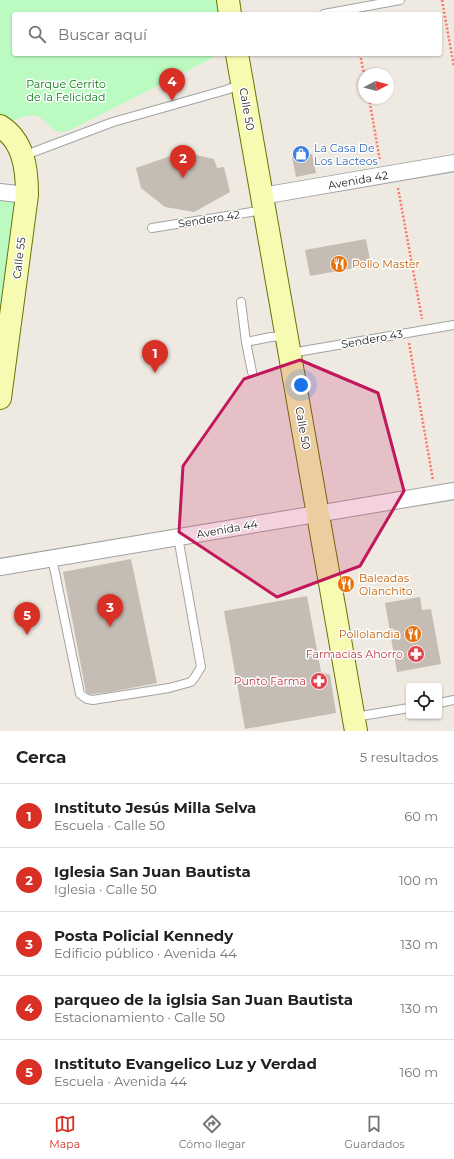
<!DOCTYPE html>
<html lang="es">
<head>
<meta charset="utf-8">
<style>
  body { margin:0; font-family:Montserrat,sans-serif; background:#f6f6f6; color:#202124 }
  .controls { position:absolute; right:12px; bottom:12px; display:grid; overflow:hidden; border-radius:4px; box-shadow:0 1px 3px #0004 }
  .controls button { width:36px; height:36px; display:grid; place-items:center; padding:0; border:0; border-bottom:1px solid #e0e0e0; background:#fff; color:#202124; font:20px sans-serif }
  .compass { position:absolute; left:358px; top:68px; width:36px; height:36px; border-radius:50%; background:#fff; box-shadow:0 1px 3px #0004; rotate:83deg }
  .you { position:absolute; left:301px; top:385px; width:14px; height:14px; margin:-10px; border:3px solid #fff; border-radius:50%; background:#1a73e8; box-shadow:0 0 0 6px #1a73e833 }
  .badge { display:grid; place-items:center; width:26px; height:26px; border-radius:50%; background:#d93025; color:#fff; font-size:13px; font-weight:700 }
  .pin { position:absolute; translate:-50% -33px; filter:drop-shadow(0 1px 2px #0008) }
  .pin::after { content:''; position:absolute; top:21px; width:14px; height:12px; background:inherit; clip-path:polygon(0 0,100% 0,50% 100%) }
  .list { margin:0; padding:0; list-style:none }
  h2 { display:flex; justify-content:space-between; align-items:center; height:52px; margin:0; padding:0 16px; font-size:17px }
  h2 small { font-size:13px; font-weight:400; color:#757577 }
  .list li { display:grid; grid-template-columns:26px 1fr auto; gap:12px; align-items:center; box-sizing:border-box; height:64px; padding:0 16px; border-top:1px solid #e0e0e0 }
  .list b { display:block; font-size:15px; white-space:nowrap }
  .list p { margin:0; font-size:13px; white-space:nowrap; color:#757577 }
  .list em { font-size:13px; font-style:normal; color:#757577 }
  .icon { flex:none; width:22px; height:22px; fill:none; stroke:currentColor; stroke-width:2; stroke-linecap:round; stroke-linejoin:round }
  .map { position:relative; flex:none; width:454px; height:731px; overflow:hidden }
  .search { position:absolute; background:#fff; box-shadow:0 1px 3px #0004; left:12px; right:12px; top:12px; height:44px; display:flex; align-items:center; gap:10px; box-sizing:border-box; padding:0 14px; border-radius:4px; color:#757577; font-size:15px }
  .sheet { height:372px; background:#fff }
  nav { display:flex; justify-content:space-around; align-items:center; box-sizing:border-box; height:56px; border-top:1px solid #e0e0e0; background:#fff; font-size:11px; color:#757577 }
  nav a { display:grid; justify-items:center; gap:2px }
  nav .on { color:#d93025 }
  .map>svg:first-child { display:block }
  .park { fill:#bbfbc1 }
  .building { fill:#c5bcb4 }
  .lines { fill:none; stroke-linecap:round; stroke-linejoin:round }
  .lane-casing { stroke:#a3a3a3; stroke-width:10 }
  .street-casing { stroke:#a3a3a3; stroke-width:18 }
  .secondary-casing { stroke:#657401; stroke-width:24 }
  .path { stroke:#fe7562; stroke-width:2.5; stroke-dasharray:2 2; stroke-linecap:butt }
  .lane { stroke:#fff; stroke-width:8 }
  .street { stroke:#fff; stroke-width:16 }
  .secondary { stroke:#f6fbb1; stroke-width:22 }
  .marked { fill:#c2185b; fill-opacity:0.2; stroke:#c2185b; stroke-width:3; stroke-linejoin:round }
  .labels { text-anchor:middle; stroke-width:3; stroke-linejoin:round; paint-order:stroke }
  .park-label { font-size:11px; fill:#087c14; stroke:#fff }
  .street-label { font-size:11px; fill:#1c1c1c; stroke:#fff }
  .shop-label { font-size:11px; fill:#366cbe; stroke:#fff; text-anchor:start }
  .food-label { font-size:11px; fill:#c56008; stroke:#fff; text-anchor:start }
  .health-label { font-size:11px; fill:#be3a42; stroke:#fff; text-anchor:end }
</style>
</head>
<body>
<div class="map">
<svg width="454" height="731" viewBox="0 0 454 731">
  <rect width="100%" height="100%" fill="#eeeae1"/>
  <path class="park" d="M0,0H218L221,14H14V54H218L205,62L68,131L57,132C51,128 48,123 42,119C33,111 21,118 11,122L0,114Z
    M0,198L21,202L0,341Z"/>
  <path class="building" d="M182,152L214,159L217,168L224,167L230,192L194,212L165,207L141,188L136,168Z
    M312,154L316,173L296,177L292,157Z
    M366,239L371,265L310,276L305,250Z
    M131,559L157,683L110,692L93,694H89L86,692L63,572Z
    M307,596L321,672L330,675L336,713L245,729L224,611Z
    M420,597L422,610L431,609L441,664L397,672L385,603Z"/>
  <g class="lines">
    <g class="lane-casing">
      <path id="lane" d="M324,14L400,0
        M23,156L113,122L226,90L242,84
        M152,228L264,210
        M241,302L246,342L252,372
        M246,342L271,337L286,336
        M291,353L454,325
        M52,558L80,694L87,699L93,700L169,688L191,682L195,677L201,667L178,537
        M439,703L454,700
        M355,717L409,708"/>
    </g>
    <g class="street-casing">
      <path id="street" d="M0,192L27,195
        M262,196L454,163
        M0,567L454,491"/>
    </g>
    <g class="secondary-casing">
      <path id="secondary" d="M228,0L230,14
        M237,54L356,731
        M0,126C24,141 27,169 27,195L0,398"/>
    </g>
    <path class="path" d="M442,0L454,67
      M360,54L364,74
      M369,98L380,161
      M398,188L422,319
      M409,343L433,480"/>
    <use href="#lane" class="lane"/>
    <use href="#street" class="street"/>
    <use href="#secondary" class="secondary"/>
  </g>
  <path class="marked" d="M300,360L378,393L404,491L360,566L277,597L179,532L183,466L244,379Z"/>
  <defs>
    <g id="shop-disc" transform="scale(0.9)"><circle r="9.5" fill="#3f7fe0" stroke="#fff"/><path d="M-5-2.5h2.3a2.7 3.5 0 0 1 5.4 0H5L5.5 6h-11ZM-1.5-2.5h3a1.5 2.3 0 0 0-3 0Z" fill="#fff"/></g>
    <g id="restaurant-disc" transform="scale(0.9)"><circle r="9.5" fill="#e8710a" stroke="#fff"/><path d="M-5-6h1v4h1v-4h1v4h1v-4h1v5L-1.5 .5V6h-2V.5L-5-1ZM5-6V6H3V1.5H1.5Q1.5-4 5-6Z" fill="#fff"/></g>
    <g id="pharmacy-disc" transform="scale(0.9)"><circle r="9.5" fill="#e0444e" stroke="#fff"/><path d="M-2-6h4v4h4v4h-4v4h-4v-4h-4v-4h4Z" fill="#fff"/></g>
  </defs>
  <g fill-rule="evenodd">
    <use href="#shop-disc" x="301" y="154"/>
    <use href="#restaurant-disc" x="339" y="264"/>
    <use href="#restaurant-disc" x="346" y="584"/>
    <use href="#restaurant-disc" x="413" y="634"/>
    <use href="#pharmacy-disc" x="416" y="654"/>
    <use href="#pharmacy-disc" x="319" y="681"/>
  </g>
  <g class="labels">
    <g class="park-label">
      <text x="66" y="88">Parque Cerrito<tspan x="66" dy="13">de la Felicidad</tspan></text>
    </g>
    <g class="street-label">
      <text transform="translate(247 109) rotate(80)" y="4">Calle 50</text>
      <text transform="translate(358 180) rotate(-10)" y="4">Avenida 42</text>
      <text transform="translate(209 219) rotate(-9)" y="4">Sendero 42</text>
      <text transform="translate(19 258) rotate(-83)" y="4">Calle 55</text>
      <text transform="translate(372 339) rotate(-10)" y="4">Sendero 43</text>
      <text transform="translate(303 428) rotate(80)" y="4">Calle 50</text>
      <text transform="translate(227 529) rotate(-10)" y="4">Avenida 44</text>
    </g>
    <g class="shop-label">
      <text x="314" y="152">La Casa De<tspan x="314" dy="13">Los Lacteos</tspan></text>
    </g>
    <g class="food-label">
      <text x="352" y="268">Pollo Master</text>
      <text x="359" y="582">Baleadas<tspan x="359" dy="13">Olanchito</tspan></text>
      <text x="400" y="638" text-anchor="end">Pollolandia</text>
    </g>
    <g class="health-label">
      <text x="403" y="658">Farmacias Ahorro</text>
      <text x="306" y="685">Punto Farma</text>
    </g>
  </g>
</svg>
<div class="controls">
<button><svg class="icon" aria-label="locate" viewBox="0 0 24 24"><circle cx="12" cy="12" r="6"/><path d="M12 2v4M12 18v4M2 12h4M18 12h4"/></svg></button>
</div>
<svg class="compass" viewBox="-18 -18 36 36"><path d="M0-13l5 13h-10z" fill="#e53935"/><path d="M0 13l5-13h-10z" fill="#757577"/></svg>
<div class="you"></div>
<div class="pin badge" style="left:155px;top:373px">1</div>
<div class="pin badge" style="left:183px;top:178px">2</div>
<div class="pin badge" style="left:110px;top:627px">3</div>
<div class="pin badge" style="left:172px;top:101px">4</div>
<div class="pin badge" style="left:27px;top:635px">5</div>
<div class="search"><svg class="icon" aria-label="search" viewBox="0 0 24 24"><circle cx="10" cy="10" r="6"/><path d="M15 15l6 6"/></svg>Buscar aquí</div>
</div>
<section class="sheet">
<h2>Cerca<small>5 resultados</small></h2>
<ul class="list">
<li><span class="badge">1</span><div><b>Instituto Jesús Milla Selva</b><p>Escuela · Calle 50</p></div><em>60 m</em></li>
<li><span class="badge">2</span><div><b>Iglesia San Juan Bautista</b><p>Iglesia · Calle 50</p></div><em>100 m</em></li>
<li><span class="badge">3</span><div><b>Posta Policial Kennedy</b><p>Edificio público · Avenida 44</p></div><em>130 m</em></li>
<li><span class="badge">4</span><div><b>parqueo de la iglsia San Juan Bautista</b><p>Estacionamiento · Calle 50</p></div><em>130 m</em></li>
<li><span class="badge">5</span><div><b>Instituto Evangelico Luz y Verdad</b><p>Escuela · Avenida 44</p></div><em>160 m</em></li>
</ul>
</section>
<nav>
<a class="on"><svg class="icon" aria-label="map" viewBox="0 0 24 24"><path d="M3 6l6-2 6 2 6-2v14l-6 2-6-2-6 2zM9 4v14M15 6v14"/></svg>Mapa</a>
<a><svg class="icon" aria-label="directions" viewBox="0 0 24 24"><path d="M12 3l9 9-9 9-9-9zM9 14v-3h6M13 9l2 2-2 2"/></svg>Cómo llegar</a>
<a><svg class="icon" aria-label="saved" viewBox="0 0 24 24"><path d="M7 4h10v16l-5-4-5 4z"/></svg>Guardados</a>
</nav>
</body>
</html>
